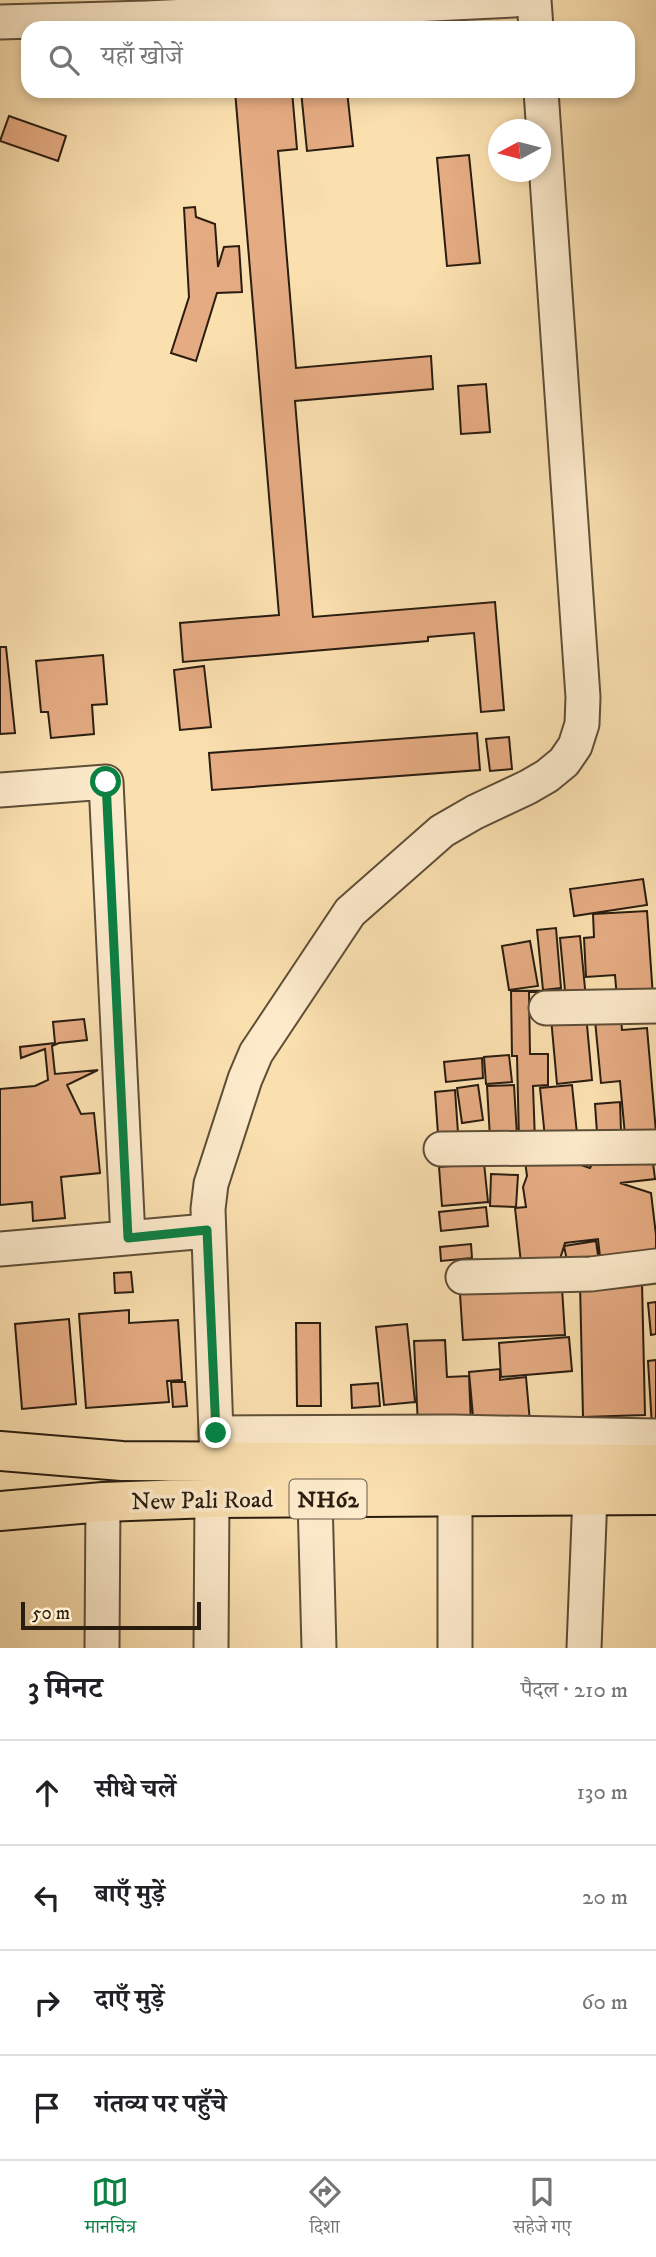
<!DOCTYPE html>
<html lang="hi">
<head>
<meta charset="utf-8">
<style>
  body { margin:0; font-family:"IM FELL DW Pica","Noto Serif Devanagari",serif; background:#f2f2f2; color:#202124 }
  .compass { position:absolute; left:488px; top:119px; width:63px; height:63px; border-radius:50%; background:#fff; box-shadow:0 4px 10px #0003; rotate:263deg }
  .scale { position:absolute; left:21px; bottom:18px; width:180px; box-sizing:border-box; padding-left:7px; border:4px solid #2a1d10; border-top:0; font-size:19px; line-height:24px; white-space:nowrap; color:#2a1d10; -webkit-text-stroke:5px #fceacb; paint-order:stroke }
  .stop { position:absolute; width:21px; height:21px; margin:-16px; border:5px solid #0b8043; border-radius:50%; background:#fff }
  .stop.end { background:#0b8043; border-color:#fff; box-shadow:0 2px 7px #0008 }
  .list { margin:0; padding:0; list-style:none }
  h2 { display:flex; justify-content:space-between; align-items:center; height:91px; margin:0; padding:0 28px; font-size:30px }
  h2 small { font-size:23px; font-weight:400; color:#757577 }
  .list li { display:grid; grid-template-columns:46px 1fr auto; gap:21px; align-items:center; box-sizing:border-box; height:105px; padding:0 28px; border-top:2px solid #e0e0e0 }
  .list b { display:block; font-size:26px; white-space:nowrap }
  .list em { font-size:23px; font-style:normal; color:#757577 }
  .icon { flex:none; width:38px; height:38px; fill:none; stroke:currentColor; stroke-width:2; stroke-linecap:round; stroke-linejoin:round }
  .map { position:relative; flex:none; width:656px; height:1648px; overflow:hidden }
  .search { position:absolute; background:#fff; box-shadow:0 4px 10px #0003; left:21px; right:21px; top:21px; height:77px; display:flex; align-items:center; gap:18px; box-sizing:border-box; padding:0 24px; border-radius:21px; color:#757577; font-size:26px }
  .sheet { height:511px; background:#fff }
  nav { display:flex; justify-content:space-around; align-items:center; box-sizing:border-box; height:98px; border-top:2px solid #e0e0e0; background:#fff; font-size:19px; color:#757577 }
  nav a { display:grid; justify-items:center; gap:4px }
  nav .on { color:#0b8043 }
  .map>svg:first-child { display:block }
  .building { fill:#e5ab82; stroke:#2a1d10; stroke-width:2 }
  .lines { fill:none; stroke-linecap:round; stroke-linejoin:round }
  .minor-casing { stroke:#5e4e38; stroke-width:37 }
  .highway-casing { stroke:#2a1d10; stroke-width:42 }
  .minor { stroke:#fceacb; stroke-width:33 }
  .highway { stroke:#fadfaf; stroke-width:38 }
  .route { stroke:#0b8043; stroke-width:9 }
  .labels { text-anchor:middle; stroke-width:7; stroke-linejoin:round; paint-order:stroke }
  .shield { fill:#fceacb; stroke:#695a48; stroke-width:2 }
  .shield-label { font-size:23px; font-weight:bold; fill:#2a1d10 }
  .street-label { font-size:24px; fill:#2a1d10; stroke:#fceacb }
</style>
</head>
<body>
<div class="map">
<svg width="656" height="1648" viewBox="0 0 656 1648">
  <rect width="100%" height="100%" fill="#fadfaf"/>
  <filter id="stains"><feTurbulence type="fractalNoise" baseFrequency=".00286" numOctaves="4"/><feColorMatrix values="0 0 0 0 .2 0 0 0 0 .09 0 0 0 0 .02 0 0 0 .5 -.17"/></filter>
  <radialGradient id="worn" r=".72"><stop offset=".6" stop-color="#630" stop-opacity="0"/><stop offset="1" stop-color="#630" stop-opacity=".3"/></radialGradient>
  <path class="building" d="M235,91H292L297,149L278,151L296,368L431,356L433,389L295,401L313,617L495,602L504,710L481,712L474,633L428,637V641L183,662L180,623L279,615Z
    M301,91H347L353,146L307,151Z
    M9,116L66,136L58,161L0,141Z
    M469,155L480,263L447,266L437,158Z
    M195,207L196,217L215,224L218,267L224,247L239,246L242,292L217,293L196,361L171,353L189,297L184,208Z
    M486,384L490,432L461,434L458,386Z
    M0,647H6L15,733L0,734Z
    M103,655L107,704L92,705L94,734L51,738L48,712H41L36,661Z
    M204,666L211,727L180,730L174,670Z
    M477,733L480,770L212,790L209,753Z
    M509,737L512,769L490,771L486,739Z
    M643,879L647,905L574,916L570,889Z
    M647,911L653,997L617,999L615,975L586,977L584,938L594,937L593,914Z
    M556,928L561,988L543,990L537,930Z
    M580,936L586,999L566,1001L560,938Z
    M530,941L538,986L509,990L502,946Z
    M560,990L561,1002L539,1003V992H529L530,1054H548V1085L533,1086L535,1141H519L517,1056H512L511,991Z
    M586,1014L592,1080L557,1084L551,1018Z
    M621,1018L622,1030L647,1028L656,1132L625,1135L620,1081L601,1083L595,1020Z
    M84,1019L87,1040L59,1043L52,1046L55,1074L98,1070L67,1085L81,1114L94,1113L100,1173L61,1177L65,1218L33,1221L32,1202L0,1205V1089L35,1086L48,1080L45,1049L21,1058L20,1047L55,1043L53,1022Z
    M509,1055L512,1082L486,1084L484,1057Z
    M482,1058L483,1078L446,1082L444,1062Z
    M478,1085L483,1120L462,1123L457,1088Z
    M514,1085L517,1136L490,1138L487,1086Z
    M572,1085L577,1134L545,1138L540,1088Z
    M455,1090L458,1133L438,1134L435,1092Z
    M620,1102L621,1131L597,1133L595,1104Z
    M652,1155L655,1179L620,1183L651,1193L656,1235V1258L601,1265L598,1239L565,1243L560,1259L521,1263L515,1208L526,1207L523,1187L527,1176L525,1161L563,1159L590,1168L593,1162Z
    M484,1163L488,1202L442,1206L439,1167Z
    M491,1174L518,1175L516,1207L490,1206Z
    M486,1207L488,1226L441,1231L439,1212Z
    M596,1241L599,1262L568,1266L564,1246Z
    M471,1244L472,1258L441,1261L440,1247Z
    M131,1272L133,1292L115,1293L114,1273Z
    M642,1282L645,1415L583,1417L580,1283Z
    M562,1288L565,1335L463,1340L460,1294Z
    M656,1302V1334L651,1335L648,1303Z
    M129,1310V1323L178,1320L182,1380L167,1381L169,1402L86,1408L79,1314Z
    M69,1319L76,1404L22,1409L15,1324Z
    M296,1323H320L321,1406H297Z
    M407,1324L415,1402L384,1405L376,1327Z
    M569,1337L572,1371L501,1377L499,1343Z
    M445,1340L447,1377L469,1376L471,1424L418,1426L414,1341Z
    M656,1360V1426H652L648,1361Z
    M500,1369V1380L526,1377L530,1422L474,1427L469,1372Z
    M171,1382H185L187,1406L173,1407Z
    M378,1383L380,1406L352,1408L351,1385Z"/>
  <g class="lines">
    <g class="minor-casing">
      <path id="minor" d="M534,0L536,28
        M0,22L147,18L514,0
        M0,790L106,782L128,1238
        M546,1008L656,1006
        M441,1149L656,1147
        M0,1249L207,1231
        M463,1277L591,1274L656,1266
        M216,1433L452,1432L656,1436
        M217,1461L208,1209L211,1184L245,1079L256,1053L350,912L442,831L475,812L528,787L547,776L564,762L575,746L582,724L583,697L541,91
        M455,1497V1648
        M315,1499L319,1648
        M102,1648L103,1502
        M211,1648L212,1498
        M584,1648L590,1495"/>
    </g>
    <g class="highway-casing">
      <path id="highway" d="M0,1451L122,1461L656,1464
        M0,1511L103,1502L212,1498L656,1495"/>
    </g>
    <use href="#minor" class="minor"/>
    <use href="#highway" class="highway"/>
  </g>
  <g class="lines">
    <path class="route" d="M106,782L128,1238L207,1230L216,1433"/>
  </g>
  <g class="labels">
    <rect class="shield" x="289.5" y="1479.5" width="77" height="39" rx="5"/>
    <g class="shield-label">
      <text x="328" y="1507">NH62</text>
    </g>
    <g class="street-label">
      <text transform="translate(202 1500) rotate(-1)" y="8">New Pali Road</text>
    </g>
  </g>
  <rect width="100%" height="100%" filter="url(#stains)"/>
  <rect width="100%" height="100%" fill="url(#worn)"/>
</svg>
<svg class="compass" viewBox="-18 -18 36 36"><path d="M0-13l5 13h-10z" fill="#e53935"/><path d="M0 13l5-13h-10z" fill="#757577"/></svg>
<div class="scale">50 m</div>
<div class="stop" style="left:106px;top:782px"></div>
<div class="stop end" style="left:216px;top:1433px"></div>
<div class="search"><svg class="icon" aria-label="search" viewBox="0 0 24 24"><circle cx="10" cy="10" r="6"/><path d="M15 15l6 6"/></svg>यहाँ खोजें</div>
</div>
<section class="sheet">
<h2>3 मिनट<small>पैदल · 210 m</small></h2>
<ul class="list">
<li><svg class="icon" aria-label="ahead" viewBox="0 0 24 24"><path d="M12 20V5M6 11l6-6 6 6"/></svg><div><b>सीधे चलें</b></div><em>130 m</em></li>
<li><svg class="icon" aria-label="left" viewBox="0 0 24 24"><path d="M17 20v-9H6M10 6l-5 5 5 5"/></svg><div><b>बाएँ मुड़ें</b></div><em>20 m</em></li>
<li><svg class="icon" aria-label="right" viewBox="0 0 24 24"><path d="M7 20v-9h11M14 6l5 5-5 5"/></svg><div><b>दाएँ मुड़ें</b></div><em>60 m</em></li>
<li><svg class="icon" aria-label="arrive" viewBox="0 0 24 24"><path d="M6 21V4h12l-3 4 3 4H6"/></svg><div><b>गंतव्य पर पहुँचे</b></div></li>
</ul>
</section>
<nav>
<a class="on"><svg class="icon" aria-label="map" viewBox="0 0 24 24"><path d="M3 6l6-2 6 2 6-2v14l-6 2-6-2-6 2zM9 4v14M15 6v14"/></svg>मानचित्र</a>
<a><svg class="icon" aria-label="directions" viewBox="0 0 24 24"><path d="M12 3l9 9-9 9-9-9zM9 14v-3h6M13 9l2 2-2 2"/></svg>दिशा</a>
<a><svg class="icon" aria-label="saved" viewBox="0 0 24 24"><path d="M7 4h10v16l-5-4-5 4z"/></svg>सहेजे गए</a>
</nav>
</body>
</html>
